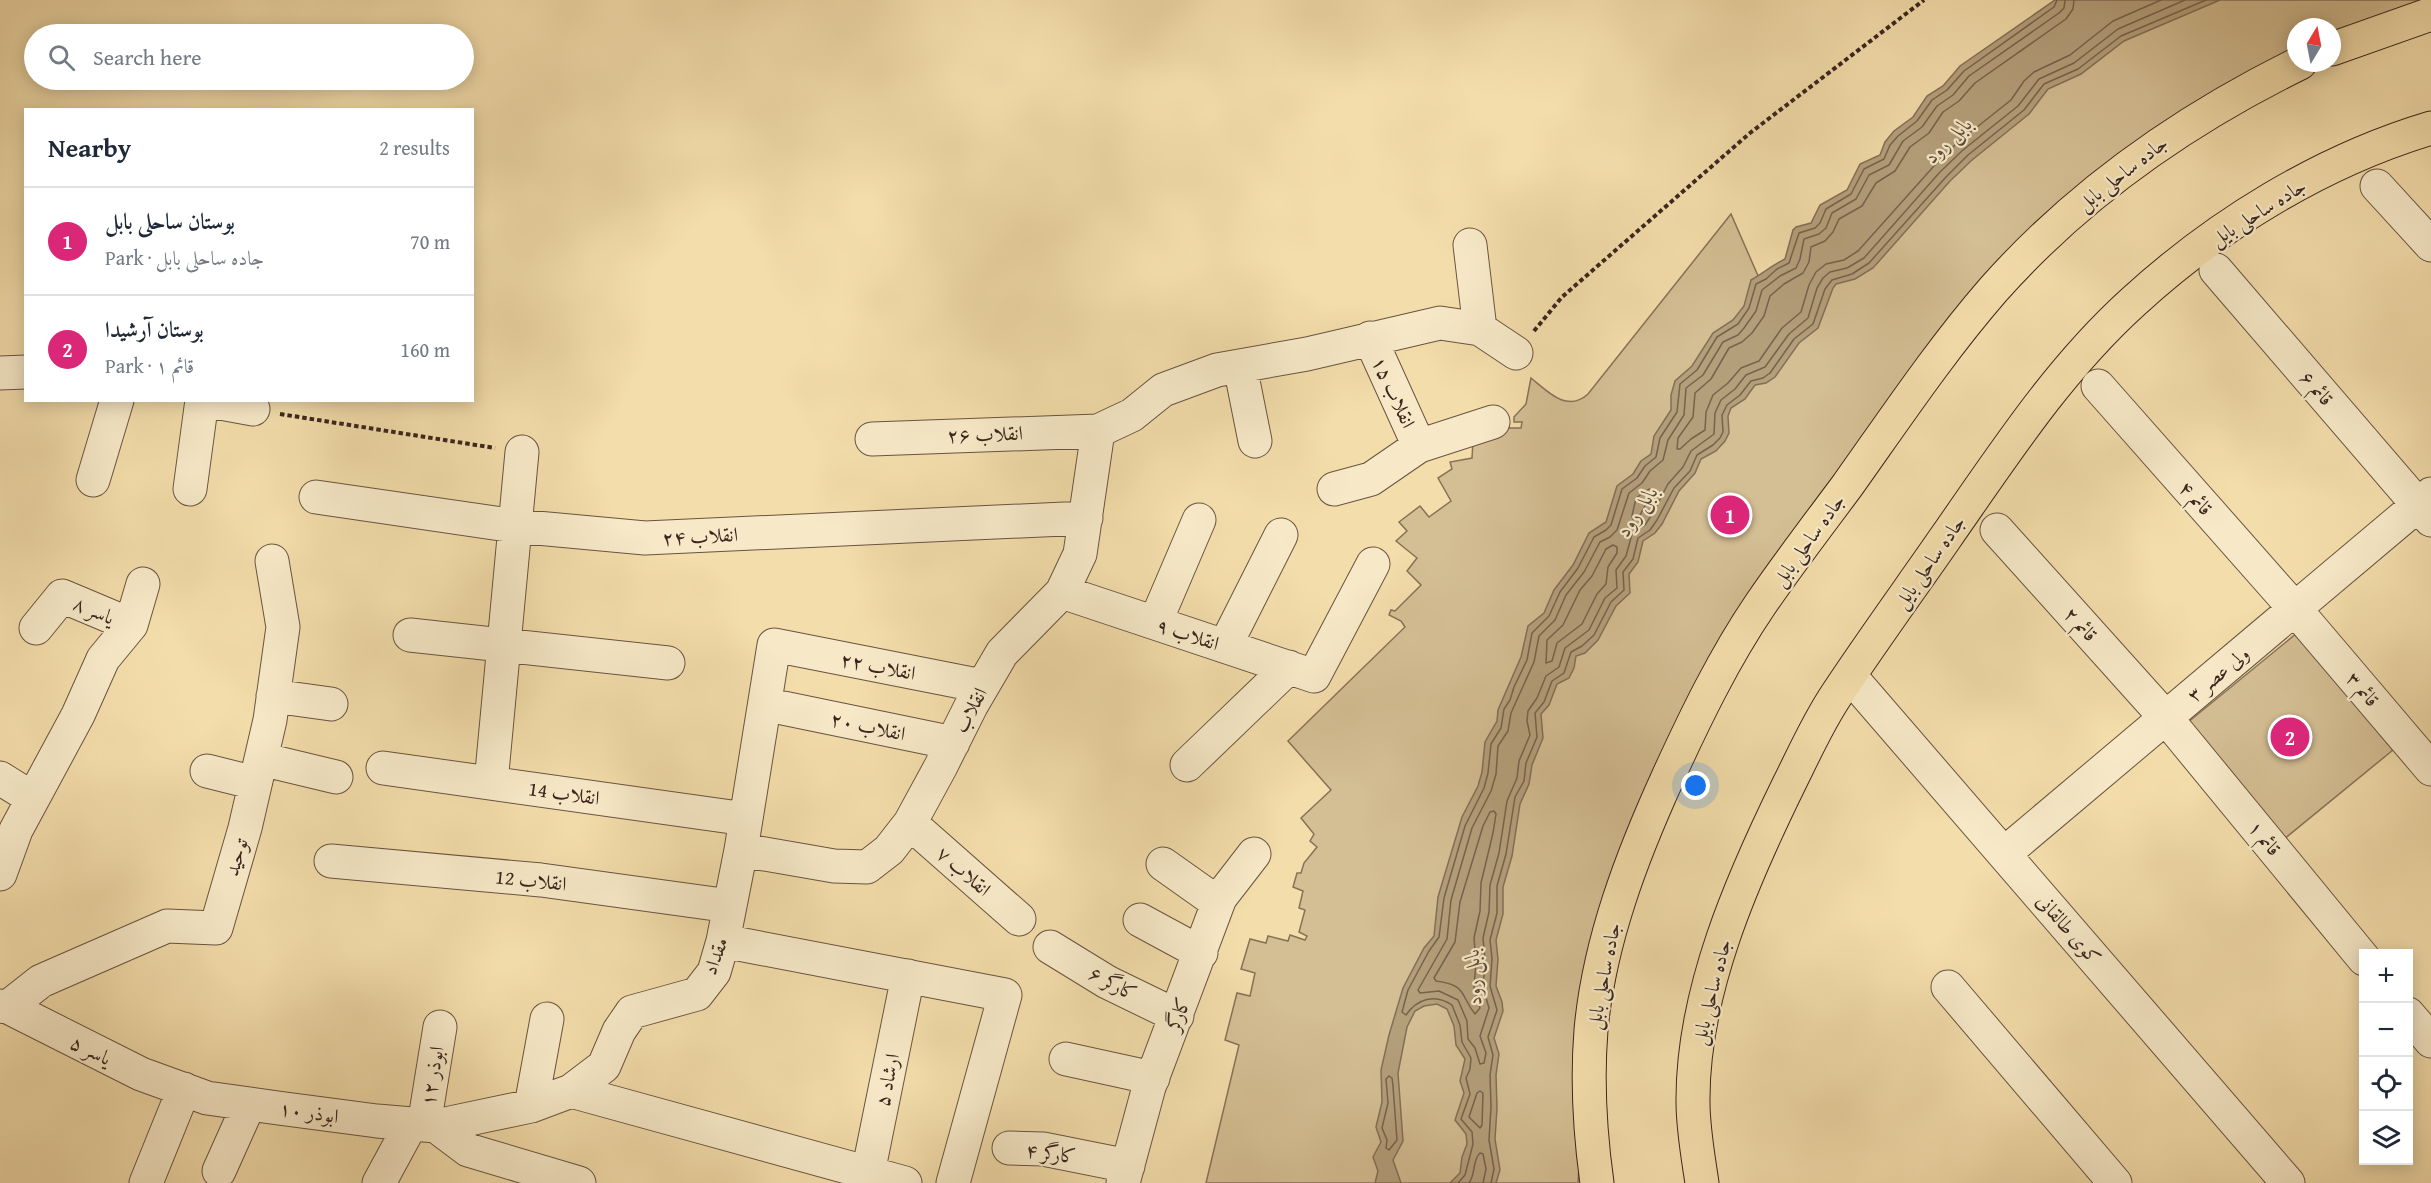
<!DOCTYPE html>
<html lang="en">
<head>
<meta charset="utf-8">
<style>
  body { margin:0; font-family:"Gentium Book Plus",Amiri,serif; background:#f2f2f3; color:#1f2937 }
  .controls { position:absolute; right:18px; bottom:18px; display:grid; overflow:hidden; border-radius:0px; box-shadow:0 3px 15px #0003 }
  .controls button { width:54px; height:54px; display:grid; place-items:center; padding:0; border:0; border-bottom:2px solid #e0e1e3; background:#fff; color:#1f2937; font:30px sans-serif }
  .compass { position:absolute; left:2287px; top:18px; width:54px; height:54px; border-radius:50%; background:#fff; box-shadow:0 3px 15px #0003; rotate:10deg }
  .you { position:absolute; left:1696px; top:786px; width:21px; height:21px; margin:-15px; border:4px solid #fff; border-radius:50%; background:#1a73e8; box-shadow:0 0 0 9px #1a73e833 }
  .badge { display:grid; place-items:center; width:39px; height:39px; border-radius:50%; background:#db2777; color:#fff; font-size:20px; font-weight:700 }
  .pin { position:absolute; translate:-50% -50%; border:3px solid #fff; box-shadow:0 2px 6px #0006 }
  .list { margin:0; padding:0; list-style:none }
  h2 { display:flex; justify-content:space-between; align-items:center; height:78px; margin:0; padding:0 24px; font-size:26px }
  h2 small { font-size:20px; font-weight:400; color:#747a83 }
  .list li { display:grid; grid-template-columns:39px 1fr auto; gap:18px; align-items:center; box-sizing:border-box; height:108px; padding:0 24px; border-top:2px solid #e0e1e3 }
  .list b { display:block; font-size:22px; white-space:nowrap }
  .list p { margin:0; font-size:20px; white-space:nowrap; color:#747a83 }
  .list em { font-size:20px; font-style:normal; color:#747a83 }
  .icon { flex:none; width:33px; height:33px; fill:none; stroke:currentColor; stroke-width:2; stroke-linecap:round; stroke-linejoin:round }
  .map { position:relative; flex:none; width:2431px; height:1183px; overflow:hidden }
  .search { position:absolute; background:#fff; box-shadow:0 3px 15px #0003; left:24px; top:24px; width:450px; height:66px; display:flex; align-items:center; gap:15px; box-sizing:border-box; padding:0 21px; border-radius:33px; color:#747a83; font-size:22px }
  .panel { position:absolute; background:#fff; box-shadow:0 3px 15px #0003; left:24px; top:108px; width:450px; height:294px; border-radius:0px }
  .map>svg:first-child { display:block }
  .green { fill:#d4be93; stroke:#877258; stroke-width:1.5 }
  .water { fill:#b49f7b; stroke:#836f56; stroke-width:1.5 }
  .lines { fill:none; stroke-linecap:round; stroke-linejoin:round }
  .shore { stroke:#77624c; stroke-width:1.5 }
  .minor-casing { stroke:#685441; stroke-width:35 }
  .major-casing { stroke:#3a261e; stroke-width:35 }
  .path { stroke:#3a261e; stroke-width:4; stroke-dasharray:4.5 3; stroke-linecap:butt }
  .minor { stroke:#f7e9c8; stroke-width:33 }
  .major { stroke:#f3ddab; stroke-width:33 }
  .labels { text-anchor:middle; stroke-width:4.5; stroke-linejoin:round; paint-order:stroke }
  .street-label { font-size:20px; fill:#3a261e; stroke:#f7e9c8 }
  .water-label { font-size:21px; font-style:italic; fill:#5f4a3a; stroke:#f7e9c8 }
</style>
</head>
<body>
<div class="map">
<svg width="2431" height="1183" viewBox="0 0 2431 1183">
  <rect width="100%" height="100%" fill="#f3ddab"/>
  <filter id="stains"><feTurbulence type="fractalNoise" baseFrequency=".00333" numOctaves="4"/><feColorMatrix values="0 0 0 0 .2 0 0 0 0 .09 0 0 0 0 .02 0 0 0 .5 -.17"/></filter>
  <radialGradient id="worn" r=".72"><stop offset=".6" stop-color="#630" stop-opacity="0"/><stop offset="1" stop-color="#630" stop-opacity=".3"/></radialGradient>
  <path class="green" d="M2122,0H2431L2332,49V27H2296V63L2080,204L1760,606L1644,830L1579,1166L1578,1183H1206L1239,1045L1225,1040L1237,993L1250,996L1255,973L1241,969L1250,939L1266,943L1268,936L1288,941L1290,935L1305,940L1307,936L1299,932L1305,910L1299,908L1303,891L1293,887L1297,873H1301L1304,863L1317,847L1310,841L1314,834L1301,818L1331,790L1288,741L1405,627L1401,621L1389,615L1391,610L1395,611L1421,585L1407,571L1417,558L1396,541L1407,531L1399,522L1420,506L1429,517L1451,501L1438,478L1452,469L1450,462L1472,458L1473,441L1498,428H1521L1522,422H1514V417L1526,404L1531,378C1548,392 1567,413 1588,394L1731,214L1773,310Z
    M2297,633L2393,750L2283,840L2187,723Z"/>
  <path class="water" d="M2055,0H2220L2124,41L2081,74L2048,89L2029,114L1972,160L1950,181L1873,268L1855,279L1836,284L1833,288L1818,328L1799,343L1775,377L1766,383L1755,385L1745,399L1731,408L1728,416L1729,433L1725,441L1716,451L1701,459L1695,473L1679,491L1662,524L1655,533L1643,541L1638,562L1629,574L1630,593L1616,606L1598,640L1585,653L1576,656L1574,668L1569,678L1557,684L1549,705L1541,714L1543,738L1532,765L1529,784L1520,804L1512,856L1503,887V914L1496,940L1498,959L1496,986L1502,1002L1503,1011L1494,1038L1499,1054L1496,1075L1497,1108L1495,1139L1500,1170L1496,1183H1450L1460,1173L1462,1157L1467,1144L1466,1134L1455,1120L1464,1093L1460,1081L1465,1059L1456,1045L1454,1026L1447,1009L1437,1004L1424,1006L1415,1011L1407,1027L1398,1073L1403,1141L1393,1160L1401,1183H1375L1378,1171L1373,1157L1381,1142L1376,1127L1382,1102L1381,1070L1389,1035L1403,988L1424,948L1434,936L1438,897L1462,817L1478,786L1482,772L1485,742L1497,721L1498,710L1521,657L1528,626L1544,613L1554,590L1573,565L1589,533L1606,522L1617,486L1633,474L1641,461L1651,454L1654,436L1671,410V395L1675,381L1692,366L1713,333L1733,320L1744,306L1751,280C1763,273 1773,265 1785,259L1793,230L1796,227L1811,223L1820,205L1847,190L1860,164L1880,155L1885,142L1894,131L1913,117L1927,96L1943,86L1960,66Z"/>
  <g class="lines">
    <path class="shore" d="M2065,0L2064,8L2059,13L1969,76L1953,95L1937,106L1922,127L1903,141L1889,165L1869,175L1856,199L1832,213L1826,228L1819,234L1804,239L1800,259L1796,268L1780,276L1762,290L1756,311L1744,328L1738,335L1723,342L1703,375L1686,388L1684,415L1668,440L1663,460L1650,471L1642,483L1629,493L1617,530L1610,537L1600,542L1584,572L1566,595L1555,620L1539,636L1534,662L1511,713L1508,731L1498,746L1496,774L1491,791L1472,828L1451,900L1447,939L1418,990L1420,993L1439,991L1458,1000L1467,1021L1468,1039L1475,1048L1480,1064L1484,1063L1486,1053L1480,1036L1489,1008L1483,987L1485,960L1483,938L1489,912L1490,885L1499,853L1507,801L1517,778L1519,761L1530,735L1527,721L1528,711L1537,698L1546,676L1559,667L1565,648L1589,630L1605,598L1617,588L1616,570L1626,556L1632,534L1645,525L1651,516L1668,484L1683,467L1691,451L1714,434L1715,413L1721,400L1735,389L1746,375L1765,367L1789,334L1808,318L1817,288L1823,278L1830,272L1847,268L1864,258L1940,172L1963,150L2018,106L2039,79L2074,63L2118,29L2185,0
      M2074,0L2073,9L2066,19L1975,83L1959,101L1943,112L1929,133L1910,147L1895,171L1876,183L1862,206L1839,219L1833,232L1825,241L1811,247L1809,262L1803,273L1784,284L1770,296L1764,316L1752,333L1742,342L1729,348L1711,379L1695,393L1693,417L1678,438L1677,449H1680L1691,439L1705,430L1706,412L1713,395L1728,383L1741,368L1759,361L1782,328L1801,312L1809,285L1816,272L1826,264L1844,260L1858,251L1934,166L1957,143L2011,100L2024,81L2034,72L2070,55L2113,21L2161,0
      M1649,489L1653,491L1639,517L1633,519L1632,516L1636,498Z
      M1613,545L1617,547V553L1608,567L1606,584L1597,594L1582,624L1557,643L1552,661L1546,663L1547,640L1563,625L1580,590L1592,576L1606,549Z
      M1494,811L1496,814L1493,833L1481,883L1480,911L1474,938L1476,961L1474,988L1480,1008L1475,1014C1460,996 1468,985 1436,981L1434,978L1455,942L1460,902L1483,826L1490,812Z
      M1389,1076L1392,1078L1393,1086L1397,1140L1389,1150L1386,1148L1387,1140L1382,1128L1388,1103L1386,1079Z
      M1480,1091L1483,1093L1482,1125L1480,1128L1469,1117L1477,1093Z
      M1458,1183L1465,1175L1473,1144L1472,1132L1461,1119L1470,1094L1466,1078L1470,1069L1471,1058L1462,1042L1460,1025L1452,1005C1435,993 1417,999 1406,1015L1402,1012L1408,990L1429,951L1439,937L1444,898L1465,826L1484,788L1488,773L1491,744L1501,728L1504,709L1510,700L1514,687L1527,660L1532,633L1549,616L1560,592L1578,568L1594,537L1606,530L1611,525L1622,489L1637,478L1645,466L1656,457L1660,438L1677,412L1680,384L1697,370L1717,337L1738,324L1749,308L1756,284L1766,279L1777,269L1789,263L1799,233L1815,228L1820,223L1826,209L1851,194L1864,169L1884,159L1890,145L1898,136L1917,121L1932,100L1947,90L1964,71L2054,7L2057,0
      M1469,1183C1476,1174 1472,1160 1480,1153L1483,1154L1486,1169L1483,1183
      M1491,1183L1494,1169L1489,1140L1491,1107L1490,1075L1493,1055L1488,1037L1497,1010L1490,986L1492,959L1490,940L1497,913V886L1506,854L1515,797L1524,781L1526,763L1537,737L1535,713L1544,702L1552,681L1564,673L1571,652L1582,646L1594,635L1611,602L1624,590L1623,572L1633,559L1638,538L1650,530L1657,520L1674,488L1690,471L1697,455L1713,445L1720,438L1723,432L1722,415L1727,405L1740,395L1751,381L1763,378L1770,373L1794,339L1813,324L1825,289L1832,280L1852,274L1869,263L1946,177L1968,155L2024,110L2044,84L2078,69L2121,36L2206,0"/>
    <g class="minor-casing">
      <path id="minor" d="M2377,186L2431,245
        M1470,245L1480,329
        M2216,270L2431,520
        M1370,338L1419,446
        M1240,366L1255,441
        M0,373L26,372
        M2098,386L2295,609L2431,769
        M204,400L253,409
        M872,439L1098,431L1132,415L1163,390L1217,370L1307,354L1440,323L1480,329L1516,353
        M93,480L117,400
        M190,489L202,400
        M1334,489L1371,479L1419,446L1493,422
        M316,497L515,526L645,538L1086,518
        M1997,530L2166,718L2364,959
        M1062,592L1314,676L1373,564
        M1155,623L1199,520
        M36,628L62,596L131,625
        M410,635L668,663
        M1225,646L1281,535
        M1850,676L2288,1183
        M273,696L331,704
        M783,708L953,743
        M261,759L336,777
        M1187,765L1289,667
        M383,768L746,819
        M207,771L255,783
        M0,778L32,798
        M491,783L522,452
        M910,823L1019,919
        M741,850L834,866L867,867L889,850L910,823L941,766L971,706L1002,653L1062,592L1080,554L1098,431
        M2005,853L2431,494
        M331,861L541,880L730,906
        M1163,864L1218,903
        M0,874L16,830L78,715L103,659L131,625L143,584
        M1140,920L1201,953
        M723,941L1005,995L953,1183
        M1050,947L1107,982L1177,1016
        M1948,987L2115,1183
        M0,1006L8,1007L141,1074L207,1098L278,1108L377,1121L436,1126L531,1106L571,1091L604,1066L619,1031L632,1012L697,994L714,972L723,941L741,850L774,645L982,686
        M8,1007L41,981L167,926L216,928L245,828L270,720L283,627L272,561
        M2408,1014L2431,1041
        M1066,1059L1153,1078
        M571,1091L905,1183
        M531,1106L547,1019
        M424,1125L440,1027
        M436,1126L468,1150L579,1183
        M1009,1148L1043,1149L1128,1166
        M219,1171L249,1104
        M146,1183L184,1089
        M379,1183L411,1124
        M866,1183L908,976
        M1123,1183L1149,1087L1220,898L1254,854"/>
    </g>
    <g class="major-casing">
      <path id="major" d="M2332,49L2431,14
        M1597,1183C1590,1133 1587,1080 1591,1030C1599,942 1632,856 1668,777C1695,718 1724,658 1760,605C1788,564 1818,525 1847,486C1894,420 1940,351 1993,290C2079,193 2184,120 2300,63
        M1702,1183C1698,1156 1693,1129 1693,1102C1692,993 1742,880 1789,784C1804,754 1818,722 1837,694C1872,641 1910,589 1946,537C2004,454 2058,370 2133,302C2217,225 2321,161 2431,128"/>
    </g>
    <path class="path" d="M1534,331L1562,297L1750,133L1924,0
      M280,414L495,448"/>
    <use href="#minor" class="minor"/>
    <use href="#major" class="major"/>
  </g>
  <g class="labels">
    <g class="street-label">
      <text transform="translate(2122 173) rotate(-38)" y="7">جاده ساحلی بابل</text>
      <text transform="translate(2258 212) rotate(-32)" y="7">جاده ساحلی بایل</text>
      <text transform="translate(2317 388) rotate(49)" y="7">قائم ۶</text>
      <text transform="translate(1394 392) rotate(65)" y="7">انقلاب ۱۵</text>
      <text transform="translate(985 434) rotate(-2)" y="7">انقلاب ۲۶</text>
      <text transform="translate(2196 498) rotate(48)" y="7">قائم ۴</text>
      <text transform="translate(700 536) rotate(-3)" y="7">انقلاب ۲۴</text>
      <text transform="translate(1808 540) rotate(-54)" y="7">جاده ساحلی بابل</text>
      <text transform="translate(1929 562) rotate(-55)" y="7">جاده ساحلی بایل</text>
      <text transform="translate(94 610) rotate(23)" y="7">یاسر ۸</text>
      <text transform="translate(2081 624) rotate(48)" y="7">قائم ۲</text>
      <text transform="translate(1188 634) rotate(18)" y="7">انقلاب ۹</text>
      <text transform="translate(878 666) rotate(11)" y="7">انقلاب ۲۲</text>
      <text transform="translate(2218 674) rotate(-40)" y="7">ولی عصر ۳</text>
      <text transform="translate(2363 689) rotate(50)" y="7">قائم ۳</text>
      <text transform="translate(970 710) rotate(-62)" y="7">انقلاب</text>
      <text transform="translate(868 726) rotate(12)" y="7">انقلاب ۲۰</text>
      <text transform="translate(564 793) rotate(8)" y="7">انقلاب 14</text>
      <text transform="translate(2265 838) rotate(51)" y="7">قائم ۱</text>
      <text transform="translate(236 857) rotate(-74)" y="7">توحید</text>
      <text transform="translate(964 871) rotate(41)" y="7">انقلاب ۷</text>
      <text transform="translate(531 880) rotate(6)" y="7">انقلاب 12</text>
      <text transform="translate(2069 929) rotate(49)" y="7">کوی طالقانی</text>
      <text transform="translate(715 956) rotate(-70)" y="7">مقداد</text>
      <text transform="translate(1603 976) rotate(-79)" y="7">جاده ساحلی بابل</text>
      <text transform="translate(1113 983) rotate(28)" y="7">کارگر ۶</text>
      <text transform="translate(1711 992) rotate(-76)" y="7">جاده ساحلی بایل</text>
      <text transform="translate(1178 1014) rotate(-69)" y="7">کارگر</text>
      <text transform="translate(91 1050) rotate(26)" y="7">یاسر ۵</text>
      <text transform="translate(432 1076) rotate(-81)" y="7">ابوذر ۱۲</text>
      <text transform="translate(887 1080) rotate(-78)" y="7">ارشاد ۵</text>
      <text transform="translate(309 1112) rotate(8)" y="7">ابوذر ۱۰</text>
      <text transform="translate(1051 1153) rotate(8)" y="7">کارگر ۴</text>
    </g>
    <g class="water-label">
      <text transform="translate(1948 140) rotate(-44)" y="7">بابل رود</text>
      <text transform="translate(1637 511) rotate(-56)" y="7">بابل رود</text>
      <text transform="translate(1473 977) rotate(-93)" y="7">بابل رود</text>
    </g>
  </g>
  <rect width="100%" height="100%" filter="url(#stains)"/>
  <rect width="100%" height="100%" fill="url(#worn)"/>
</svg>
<div class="controls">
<button>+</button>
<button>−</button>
<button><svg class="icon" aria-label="locate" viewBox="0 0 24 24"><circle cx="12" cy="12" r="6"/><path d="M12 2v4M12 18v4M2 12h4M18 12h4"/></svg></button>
<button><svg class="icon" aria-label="layers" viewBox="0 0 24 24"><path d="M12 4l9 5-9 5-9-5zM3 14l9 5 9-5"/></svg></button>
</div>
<svg class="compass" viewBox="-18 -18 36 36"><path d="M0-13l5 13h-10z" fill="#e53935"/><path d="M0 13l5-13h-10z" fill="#747a83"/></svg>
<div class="you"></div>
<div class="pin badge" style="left:1730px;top:515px">1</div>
<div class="pin badge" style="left:2290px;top:737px">2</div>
<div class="search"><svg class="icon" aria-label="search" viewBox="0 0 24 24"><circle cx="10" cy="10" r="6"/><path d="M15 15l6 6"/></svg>Search here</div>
<section class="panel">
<h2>Nearby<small>2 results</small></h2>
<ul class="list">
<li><span class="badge">1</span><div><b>بوستان ساحلی بابل</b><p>Park · جاده ساحلی بابل</p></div><em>70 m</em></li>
<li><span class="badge">2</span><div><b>بوستان آرشیدا</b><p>Park · قائم ۱</p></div><em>160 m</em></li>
</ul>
</section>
</div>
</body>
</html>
